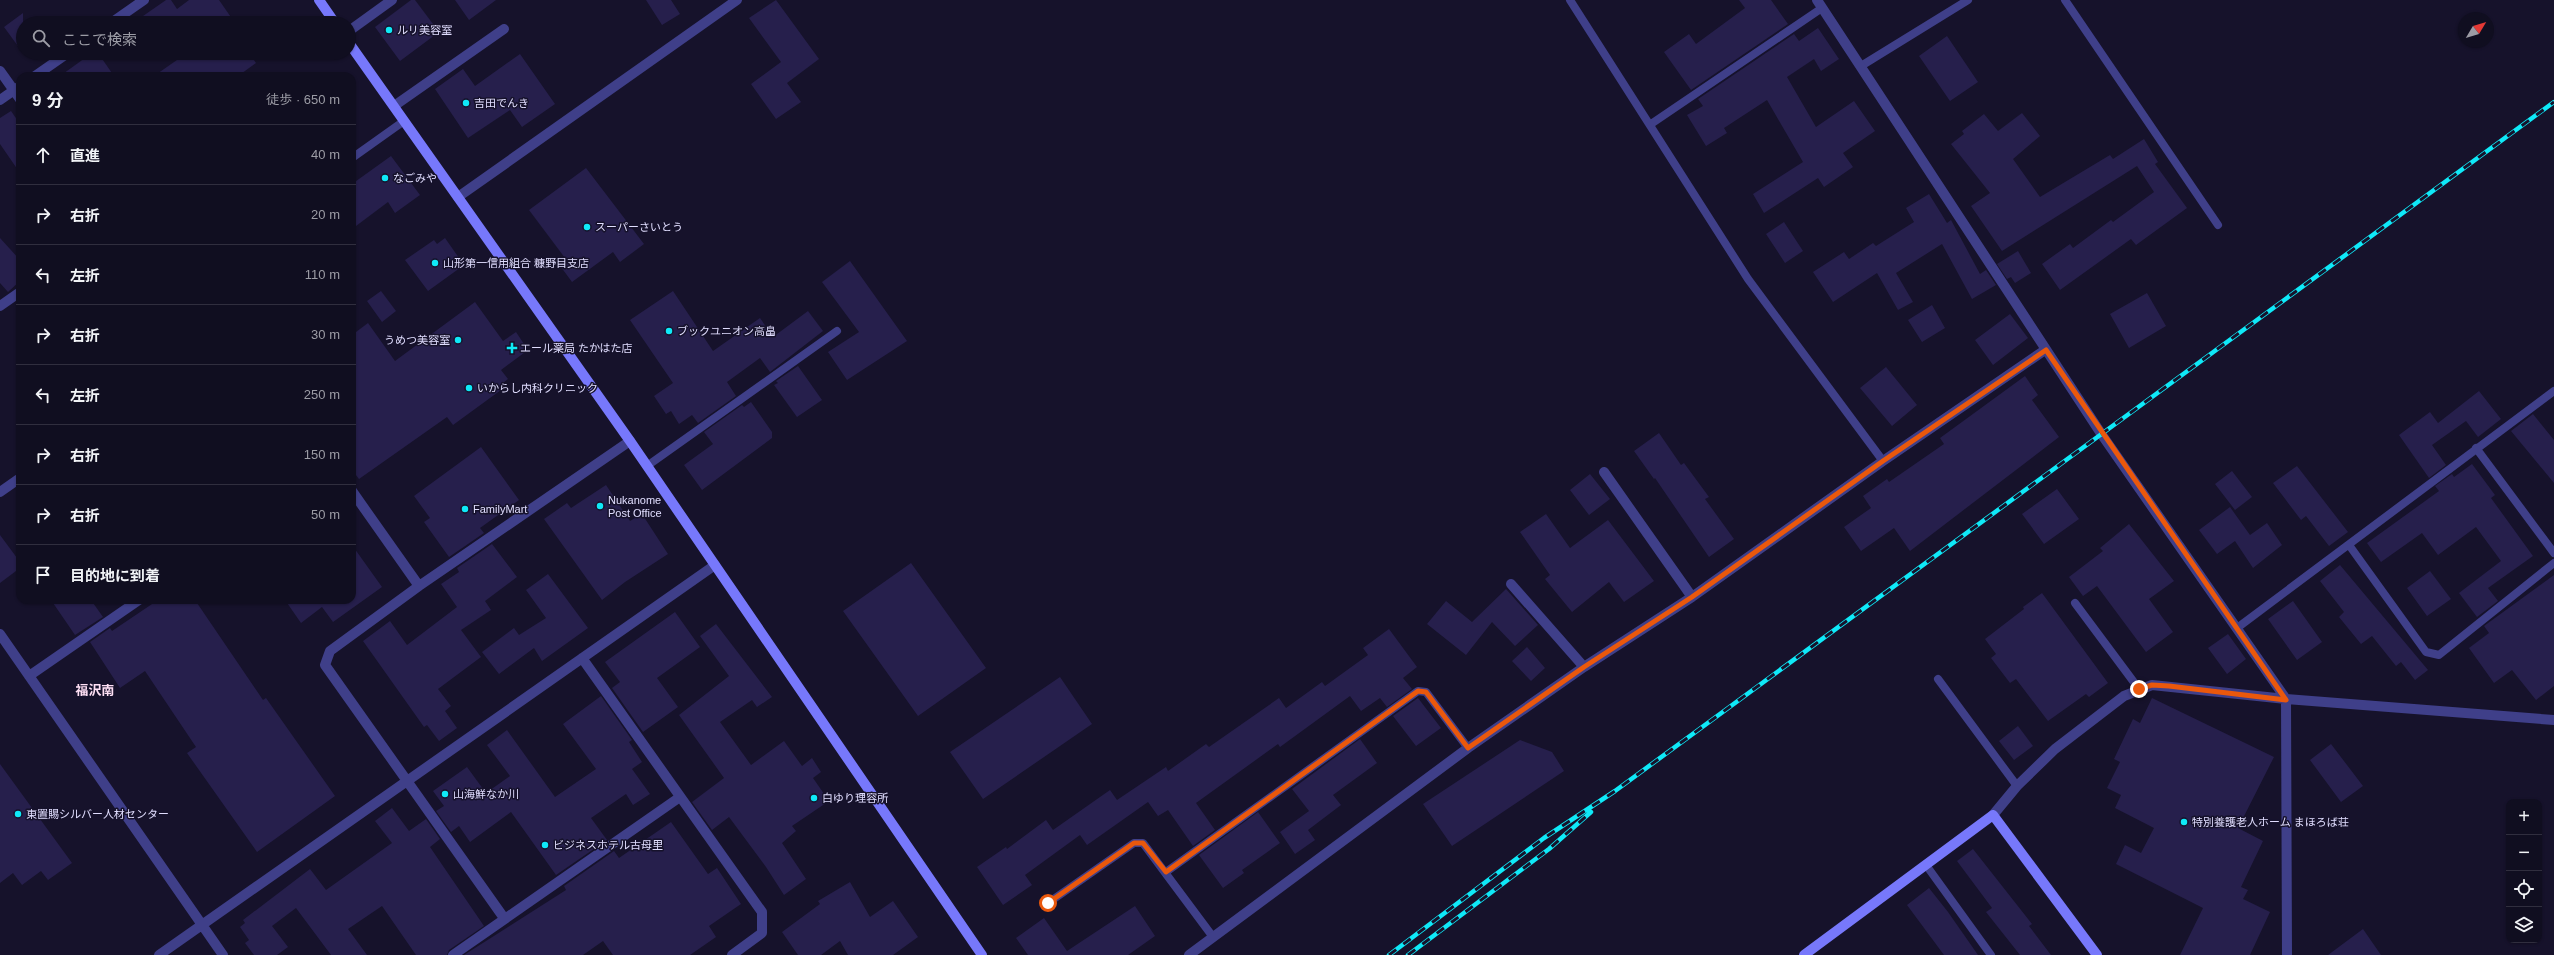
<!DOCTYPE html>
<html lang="ja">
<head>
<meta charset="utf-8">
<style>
  body { margin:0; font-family:Helvetica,"Noto Sans JP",sans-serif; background:#191729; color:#f1f3f6 }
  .controls { position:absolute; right:12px; bottom:12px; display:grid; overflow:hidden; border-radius:8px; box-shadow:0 1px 3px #0004 }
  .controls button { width:36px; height:36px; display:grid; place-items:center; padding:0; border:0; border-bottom:1px solid #302e3e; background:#100e20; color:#f1f3f6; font:20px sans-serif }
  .compass { position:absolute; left:2458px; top:12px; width:36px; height:36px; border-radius:50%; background:#100e20; box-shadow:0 1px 3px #0004; rotate:52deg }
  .stop { position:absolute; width:12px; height:12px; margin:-9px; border:3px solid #ea580c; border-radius:50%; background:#fff }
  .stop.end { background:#ea580c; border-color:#fff; box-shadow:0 1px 4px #0008 }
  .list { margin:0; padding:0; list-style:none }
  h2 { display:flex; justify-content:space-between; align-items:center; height:52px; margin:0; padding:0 16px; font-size:17px }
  h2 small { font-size:13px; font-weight:400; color:#9c9ca5 }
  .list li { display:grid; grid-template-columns:26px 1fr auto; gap:12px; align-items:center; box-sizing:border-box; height:60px; padding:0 16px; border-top:1px solid #302e3e }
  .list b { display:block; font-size:15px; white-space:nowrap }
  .list em { font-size:13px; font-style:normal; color:#9c9ca5 }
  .icon { flex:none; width:22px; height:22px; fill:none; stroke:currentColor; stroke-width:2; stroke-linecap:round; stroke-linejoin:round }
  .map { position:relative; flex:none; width:2554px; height:955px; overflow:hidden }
  .search { position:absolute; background:#100e20; box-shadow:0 1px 3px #0004; left:16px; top:16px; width:340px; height:44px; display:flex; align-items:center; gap:10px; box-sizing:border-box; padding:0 14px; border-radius:22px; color:#9c9ca5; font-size:15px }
  .panel { position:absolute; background:#100e20; box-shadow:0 1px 3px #0004; left:16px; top:72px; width:340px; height:532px; border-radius:12px }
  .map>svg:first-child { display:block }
  .building { fill:#261f4c }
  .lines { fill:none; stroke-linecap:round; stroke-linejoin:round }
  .lane { stroke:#3f3f89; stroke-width:8 }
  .street { stroke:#3f3f89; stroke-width:10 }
  .secondary { stroke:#7778fb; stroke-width:10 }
  .rail-casing { stroke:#0fe9f8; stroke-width:4.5 }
  .rail { stroke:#16122b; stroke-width:3; stroke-dasharray:9; stroke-linecap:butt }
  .route { stroke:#ea580c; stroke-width:5 }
  .poi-dot { fill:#0fe9f8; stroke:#16122b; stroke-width:1.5 }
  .labels { text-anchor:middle; stroke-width:3; stroke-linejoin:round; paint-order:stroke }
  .poi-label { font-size:11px; fill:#e0ddfe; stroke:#16122b; text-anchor:start }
  .quarter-label { font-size:13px; font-weight:bold; fill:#fedff4; stroke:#16122b }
</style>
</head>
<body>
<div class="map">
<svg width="2554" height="955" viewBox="0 0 2554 955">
  <rect width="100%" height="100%" fill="#16122b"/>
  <path class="building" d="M166,0H171L177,9L189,0H219L235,23H133Z
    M411,0H415L439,32L400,61L375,27Z
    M455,0H496L469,20Z
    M646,0H671L680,14L662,25Z
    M776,0L819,59L787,83L801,102L776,119L751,84L781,62L749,18Z
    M1739,0H1771L1788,24L1691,90L1664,52L1689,34L1696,44L1745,8Z
    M23,13V53L4,27Z
    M1818,28L1839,59L1821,71L1814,59L1787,77L1816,127L1854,101L1875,131L1843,153L1853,167L1824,187L1818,178L1764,213L1753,194L1803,162L1767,100L1724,128L1727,133L1706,146L1687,115L1703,106L1698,99L1794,34L1799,41Z
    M1947,36L1978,82L1950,101L1919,56Z
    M92,53H98L114,76H60Z
    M187,53H249L256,63L238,76H154Z
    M520,54L555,104L522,127L510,110L468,138L435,89L463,69L475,86Z
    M11,111L20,124V173L0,144V118Z
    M2022,113L2040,136L2013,159L2040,197L2110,155L2113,159L2144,139L2158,162L2155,164L2187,208L2136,245L2131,239L2060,290L2042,264L2070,244L2073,248L2111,220L2113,222L2154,192L2137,166L2002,251L1971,206L1990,193L1951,144L1964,134L1962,131L1984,114L1998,131Z
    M391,156L420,195L395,213L388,202L352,229V184Z
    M586,168L644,244L620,262L613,252L572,282L561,267L568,262L529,210Z
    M1929,194L1947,223L1951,220L1980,274L1986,270L1996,285L1972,299L1942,244L1896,273L1913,302L1898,310L1877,273L1833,302L1813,272L1844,252L1849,259L1873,243L1876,246L1914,222L1906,208Z
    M1784,222L1803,251L1785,263L1766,234Z
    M0,238L20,260V281L8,292L0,283Z
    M445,238L464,265L428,291L405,260L434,240L437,244Z
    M2018,251L2031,273L2015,283L2011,277L2007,279L1997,264Z
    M850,261L907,341L847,380L828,352L859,332L822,282Z
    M381,291L396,311L382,322L367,301Z
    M673,291L713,351L760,318L773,337L808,311L823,331L770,372L760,358L727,382L736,396L698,423L692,415L679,424L671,411L666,414L654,396L673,383L630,320Z
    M2147,293L2166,326L2129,348L2110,314Z
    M475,302L503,341L516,332L528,350L501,370L508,379L499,386L501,390L453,425L447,417L359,479L352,470V335L368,323L395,361Z
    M1932,305L1945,328L1922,342L1908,320Z
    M2010,314L2028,338L1993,365L1975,340Z
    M798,366L822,400L797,417L774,385L778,383L776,381Z
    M1886,367L1917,405L1892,426L1860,388Z
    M2025,376L2038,395L2032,400L2059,437L1910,551L1894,528L1861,551L1844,527L1871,508L1863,496L1887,479L1889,482L1944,444L1940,438Z
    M2479,391L2501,419L2478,437L2466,421L2432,445L2446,465L2429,478L2399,435L2430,412L2438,423Z
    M751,402L772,432V438L702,490L684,465L713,444L704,432L742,405L744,407Z
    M2533,414L2554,440V483L2511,431Z
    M1659,433L1681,465L1684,463L1709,497L1705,499L1734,539L1709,557L1655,478L1654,479L1634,451Z
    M481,447L519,500L480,528L484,533L449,557L424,522L430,518L414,496Z
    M2472,464L2495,495L2491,498L2533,556L2488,588L2498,601L2477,617L2459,593L2501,561L2476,527L2438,555L2422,533L2381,562L2367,543L2439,491L2435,486L2452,474L2454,477Z
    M2297,466L2348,532L2329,546L2306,516L2301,520L2273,483Z
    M2232,471L2252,497L2235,510L2215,484Z
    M1590,474L1610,499L1589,515L1570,490Z
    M606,485L630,521L642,514L668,554L625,582L602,600L544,519L567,503L571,508Z
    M2057,489L2079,519L2044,544L2022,514Z
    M2230,507L2250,535L2267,523L2282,545L2253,568L2235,541L2217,554L2199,530Z
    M1546,514L1570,548L1608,520L1654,581L1624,602L1609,582L1572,612L1545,579L1550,575L1520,532Z
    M2129,524L2174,581L2149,599L2173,632L2146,652L2097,586L2083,596L2069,577L2103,551L2100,548Z
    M0,535L20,562V568L0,583Z
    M492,544L517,577L485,601L491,610L461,630L481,657L438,689L451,706L445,711L457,728L439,741L427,725L424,727L363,641L390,621L407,645L457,607L441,584L459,572L457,568Z
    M352,545L382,587L333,622L322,607L301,623L285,600H352Z
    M911,563L986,668L918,716L843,611Z
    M2340,565L2428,670L2415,680L2401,662L2396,666L2372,636L2361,644L2339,617L2344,612L2320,581Z
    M2430,571L2451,599L2427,616L2407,588Z
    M548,574L588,628L542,661L534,648L499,674L482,652L514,628L519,635L546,618L526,590Z
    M2554,575V686L2536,700L2512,670L2494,683L2469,648L2489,633L2484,626Z
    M1506,589L1538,625L1515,646L1492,622L1466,655L1427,624L1446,601L1472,622Z
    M2042,593L2108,683L2089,697L2086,694L2048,721L2016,679L2010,683L1991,658L1996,654L1985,639L2024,609L2023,607Z
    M51,600H91L103,617L75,635Z
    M158,600H195L263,700L266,698L335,796L257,852L187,753L196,747L145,671L120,688L90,642L110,628L112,631Z
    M2293,601L2322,642L2297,660L2268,619Z
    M675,612L700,647L657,678L678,707L643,732L612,688L620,682L605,662Z
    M716,624L772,697L757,707L752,700L720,722L751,765L784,741L802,766L812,758L821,772L813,778L829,801L792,826L796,831L782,843L806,879L784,895L766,867L729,817L712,830L692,802L724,778L679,715L729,676L700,636Z
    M1389,629L1417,667L1403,678L1412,689L1387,707L1380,698L1361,711L1350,696L1280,747L1278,744L1196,803L1215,830L1193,846L1168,810L1158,816L1148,802L1087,845L1080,835L1025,875L1032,885L1003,905L977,867L1006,847L1007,849L1046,820L1053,830L1110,790L1117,800L1166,767L1168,771L1206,744L1209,747L1279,698L1286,708L1322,682L1325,686L1368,655L1363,648Z
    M2228,634L2246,659L2227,674L2208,648Z
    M1527,647L1545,668L1531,681L1512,661Z
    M1060,677L1092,724L983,799L950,752Z
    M601,696L632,740L629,742L642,762L632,769L650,794L633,805L626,794L591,818L607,840L556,875L511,812L470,842L459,826L451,832L436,811L444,806L433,791L467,767L486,793L510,776L487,745L507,730L555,797L596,769L563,724Z
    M1418,698L1441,728L1416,746L1393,716Z
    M2152,698L2274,757L2238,828L2263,841L2241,887L2248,890L2243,899L2270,912L2250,955H2180L2203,908L2116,864L2125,845L2141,853L2154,828L2115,808L2121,795L2107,788L2120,762L2114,759L2133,719L2140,723Z
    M2018,726L2033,746L2014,760L1999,741Z
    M1360,739L1377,763L1333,795L1341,805L1308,830L1315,840L1295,854L1280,832L1309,811L1292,789Z
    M1520,740L1552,752L1564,771L1452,846L1423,804Z
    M2331,744L2363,786L2341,802L2310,760Z
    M0,764L72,863L48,880L41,871L22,885L13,873L0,883Z
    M392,808L409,831L426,819L440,839L430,847L484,926L449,950L447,955H416L382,906L348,929L367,955H331L296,908L272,926L288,947L277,955H254L245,943L249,940L240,927L245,923L243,920L310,869L326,890L392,843L375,821Z
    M1258,812L1280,843L1242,870L1244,873L1223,888L1199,855Z
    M671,822L708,874L717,868L741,904L709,926L716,937L690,955H613L603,941L583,955H464L566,890L564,886L614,851L619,858Z
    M1973,849L2032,924L2029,926L2051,955H2020L1986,912L1992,908L1957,861Z
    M850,882L870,917L893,901L918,937L893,955H848L840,941L821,955H798L782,932L820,904L818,901Z
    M1929,888L1948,912L1978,955H1944L1907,905Z
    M1135,906L1155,936L1128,955H1028L1016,938L1044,918L1067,951Z
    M2363,929L2381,955H2328Z"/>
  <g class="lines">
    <path class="lane" d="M1570,0L1748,279L1883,461
      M2065,0L2218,225
      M1861,66L1968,0
      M1651,124L1822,8
      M352,158L404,121
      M2476,448L2554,553
      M647,466L837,331
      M2349,545L2426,652L2439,655L2554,563
      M2075,603L2139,689
      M2237,628L2554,391
      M1938,679L2017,786
      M1926,865L1991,955
      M1166,872L1418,691L1426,692L1468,748
      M1048,903L1134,843H1143L1213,937"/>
    <path class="street" d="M1817,0L2102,435L2286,699L2287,955
      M111,23L144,0
      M349,31L392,0
      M0,71L20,99
      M35,76L68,53
      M0,100L20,86
      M394,106L504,29
      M458,197L737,0
      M0,306L20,292
      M1604,472L1692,597
      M352,491L419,586
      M0,492L20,478
      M1511,584L1584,667
      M0,634L223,955
      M582,658L762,912V933L732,955
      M29,676L139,600
      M1993,815L2017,786L2055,749L2124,696L2152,685L2286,699L2554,720
      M504,918L325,665L330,651L419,586L630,441
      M159,955L715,565
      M453,955L680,797
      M1189,955L1468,748L1584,667L1692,597L1883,461L2045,350"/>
    <path class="secondary" d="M319,0L335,23
      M349,43L630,441L982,955
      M1804,955L1993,815L2097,955"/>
    <g class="rail-casing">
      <path id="rail" d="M1389,955L1544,838L1615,791L2554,102
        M1408,955L1549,849L1591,812"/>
    </g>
    <use href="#rail" class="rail"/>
  </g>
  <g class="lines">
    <path class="route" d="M1048,903L1134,843H1143L1166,872L1418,691L1426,692L1468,748L1584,667L1692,597L1883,461L2046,350L2286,700L2169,686L2152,685L2139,689"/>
  </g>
  <g class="poi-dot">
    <circle cx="389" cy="30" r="4"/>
    <circle cx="466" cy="103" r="4"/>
    <circle cx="385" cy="178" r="4"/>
    <circle cx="587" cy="227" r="4"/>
    <circle cx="435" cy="263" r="4"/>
    <circle cx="669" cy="331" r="4"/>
    <circle cx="458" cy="340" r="4"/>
    <path d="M510 342h4v4h4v4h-4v4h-4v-4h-4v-4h4z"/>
    <circle cx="469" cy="388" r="4"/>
    <circle cx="600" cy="506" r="4"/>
    <circle cx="465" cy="509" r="4"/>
    <circle cx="445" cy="794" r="4"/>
    <circle cx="814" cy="798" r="4"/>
    <circle cx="18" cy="814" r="4"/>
    <circle cx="2184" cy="822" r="4"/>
    <circle cx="545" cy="845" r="4"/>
  </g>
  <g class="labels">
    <g class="poi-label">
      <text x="397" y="34">ルリ美容室</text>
      <text x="474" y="107">吉田でんき</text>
      <text x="393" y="182">なごみや</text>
      <text x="595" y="231">スーパーさいとう</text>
      <text x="443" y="267">山形第一信用組合 糠野目支店</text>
      <text x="677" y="335">ブックユニオン高畠</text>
      <text x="450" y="344" text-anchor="end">うめつ美容室</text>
      <text x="520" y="352">エール薬局 たかはた店</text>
      <text x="477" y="392">いからし内科クリニック</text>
      <text x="608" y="504">Nukanome<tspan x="608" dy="13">Post Office</tspan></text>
      <text x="473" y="513">FamilyMart</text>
      <text x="453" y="798">山海鮮なか川</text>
      <text x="822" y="802">白ゆり理容所</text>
      <text x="26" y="818">東置賜シルバー人材センター</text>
      <text x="2192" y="826">特別養護老人ホーム まほろば荘</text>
      <text x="553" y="849">ビジネスホテル古母里</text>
    </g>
    <g class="quarter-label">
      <text x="95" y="695">福沢南</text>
    </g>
  </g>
</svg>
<div class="controls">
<button>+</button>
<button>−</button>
<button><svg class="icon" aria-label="locate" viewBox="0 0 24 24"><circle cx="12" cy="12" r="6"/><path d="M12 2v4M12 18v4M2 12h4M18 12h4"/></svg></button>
<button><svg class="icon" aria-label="layers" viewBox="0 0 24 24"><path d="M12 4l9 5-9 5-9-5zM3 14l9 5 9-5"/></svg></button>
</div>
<svg class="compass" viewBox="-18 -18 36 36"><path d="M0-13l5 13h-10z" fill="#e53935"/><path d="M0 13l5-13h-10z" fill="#9c9ca5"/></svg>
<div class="stop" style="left:1048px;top:903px"></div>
<div class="stop end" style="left:2139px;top:689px"></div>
<div class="search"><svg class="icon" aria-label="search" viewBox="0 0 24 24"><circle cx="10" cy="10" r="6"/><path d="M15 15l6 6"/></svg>ここで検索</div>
<section class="panel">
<h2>9 分<small>徒歩 · 650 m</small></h2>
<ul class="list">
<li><svg class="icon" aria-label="ahead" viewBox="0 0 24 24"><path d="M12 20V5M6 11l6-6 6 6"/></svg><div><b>直進</b></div><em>40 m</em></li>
<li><svg class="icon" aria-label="right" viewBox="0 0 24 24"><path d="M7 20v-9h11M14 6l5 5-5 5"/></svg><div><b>右折</b></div><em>20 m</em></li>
<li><svg class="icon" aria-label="left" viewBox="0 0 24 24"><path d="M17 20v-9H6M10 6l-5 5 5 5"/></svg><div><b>左折</b></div><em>110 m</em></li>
<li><svg class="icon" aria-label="right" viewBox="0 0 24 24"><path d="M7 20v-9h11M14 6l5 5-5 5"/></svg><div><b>右折</b></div><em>30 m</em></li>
<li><svg class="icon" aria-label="left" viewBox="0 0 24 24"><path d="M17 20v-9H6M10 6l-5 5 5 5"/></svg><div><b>左折</b></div><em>250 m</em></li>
<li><svg class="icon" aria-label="right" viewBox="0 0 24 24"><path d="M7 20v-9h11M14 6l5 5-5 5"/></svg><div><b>右折</b></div><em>150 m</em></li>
<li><svg class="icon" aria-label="right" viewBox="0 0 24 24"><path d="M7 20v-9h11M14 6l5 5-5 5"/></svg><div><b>右折</b></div><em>50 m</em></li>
<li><svg class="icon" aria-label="arrive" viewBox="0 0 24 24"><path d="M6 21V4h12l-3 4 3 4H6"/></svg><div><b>目的地に到着</b></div></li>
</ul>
</section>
</div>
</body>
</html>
